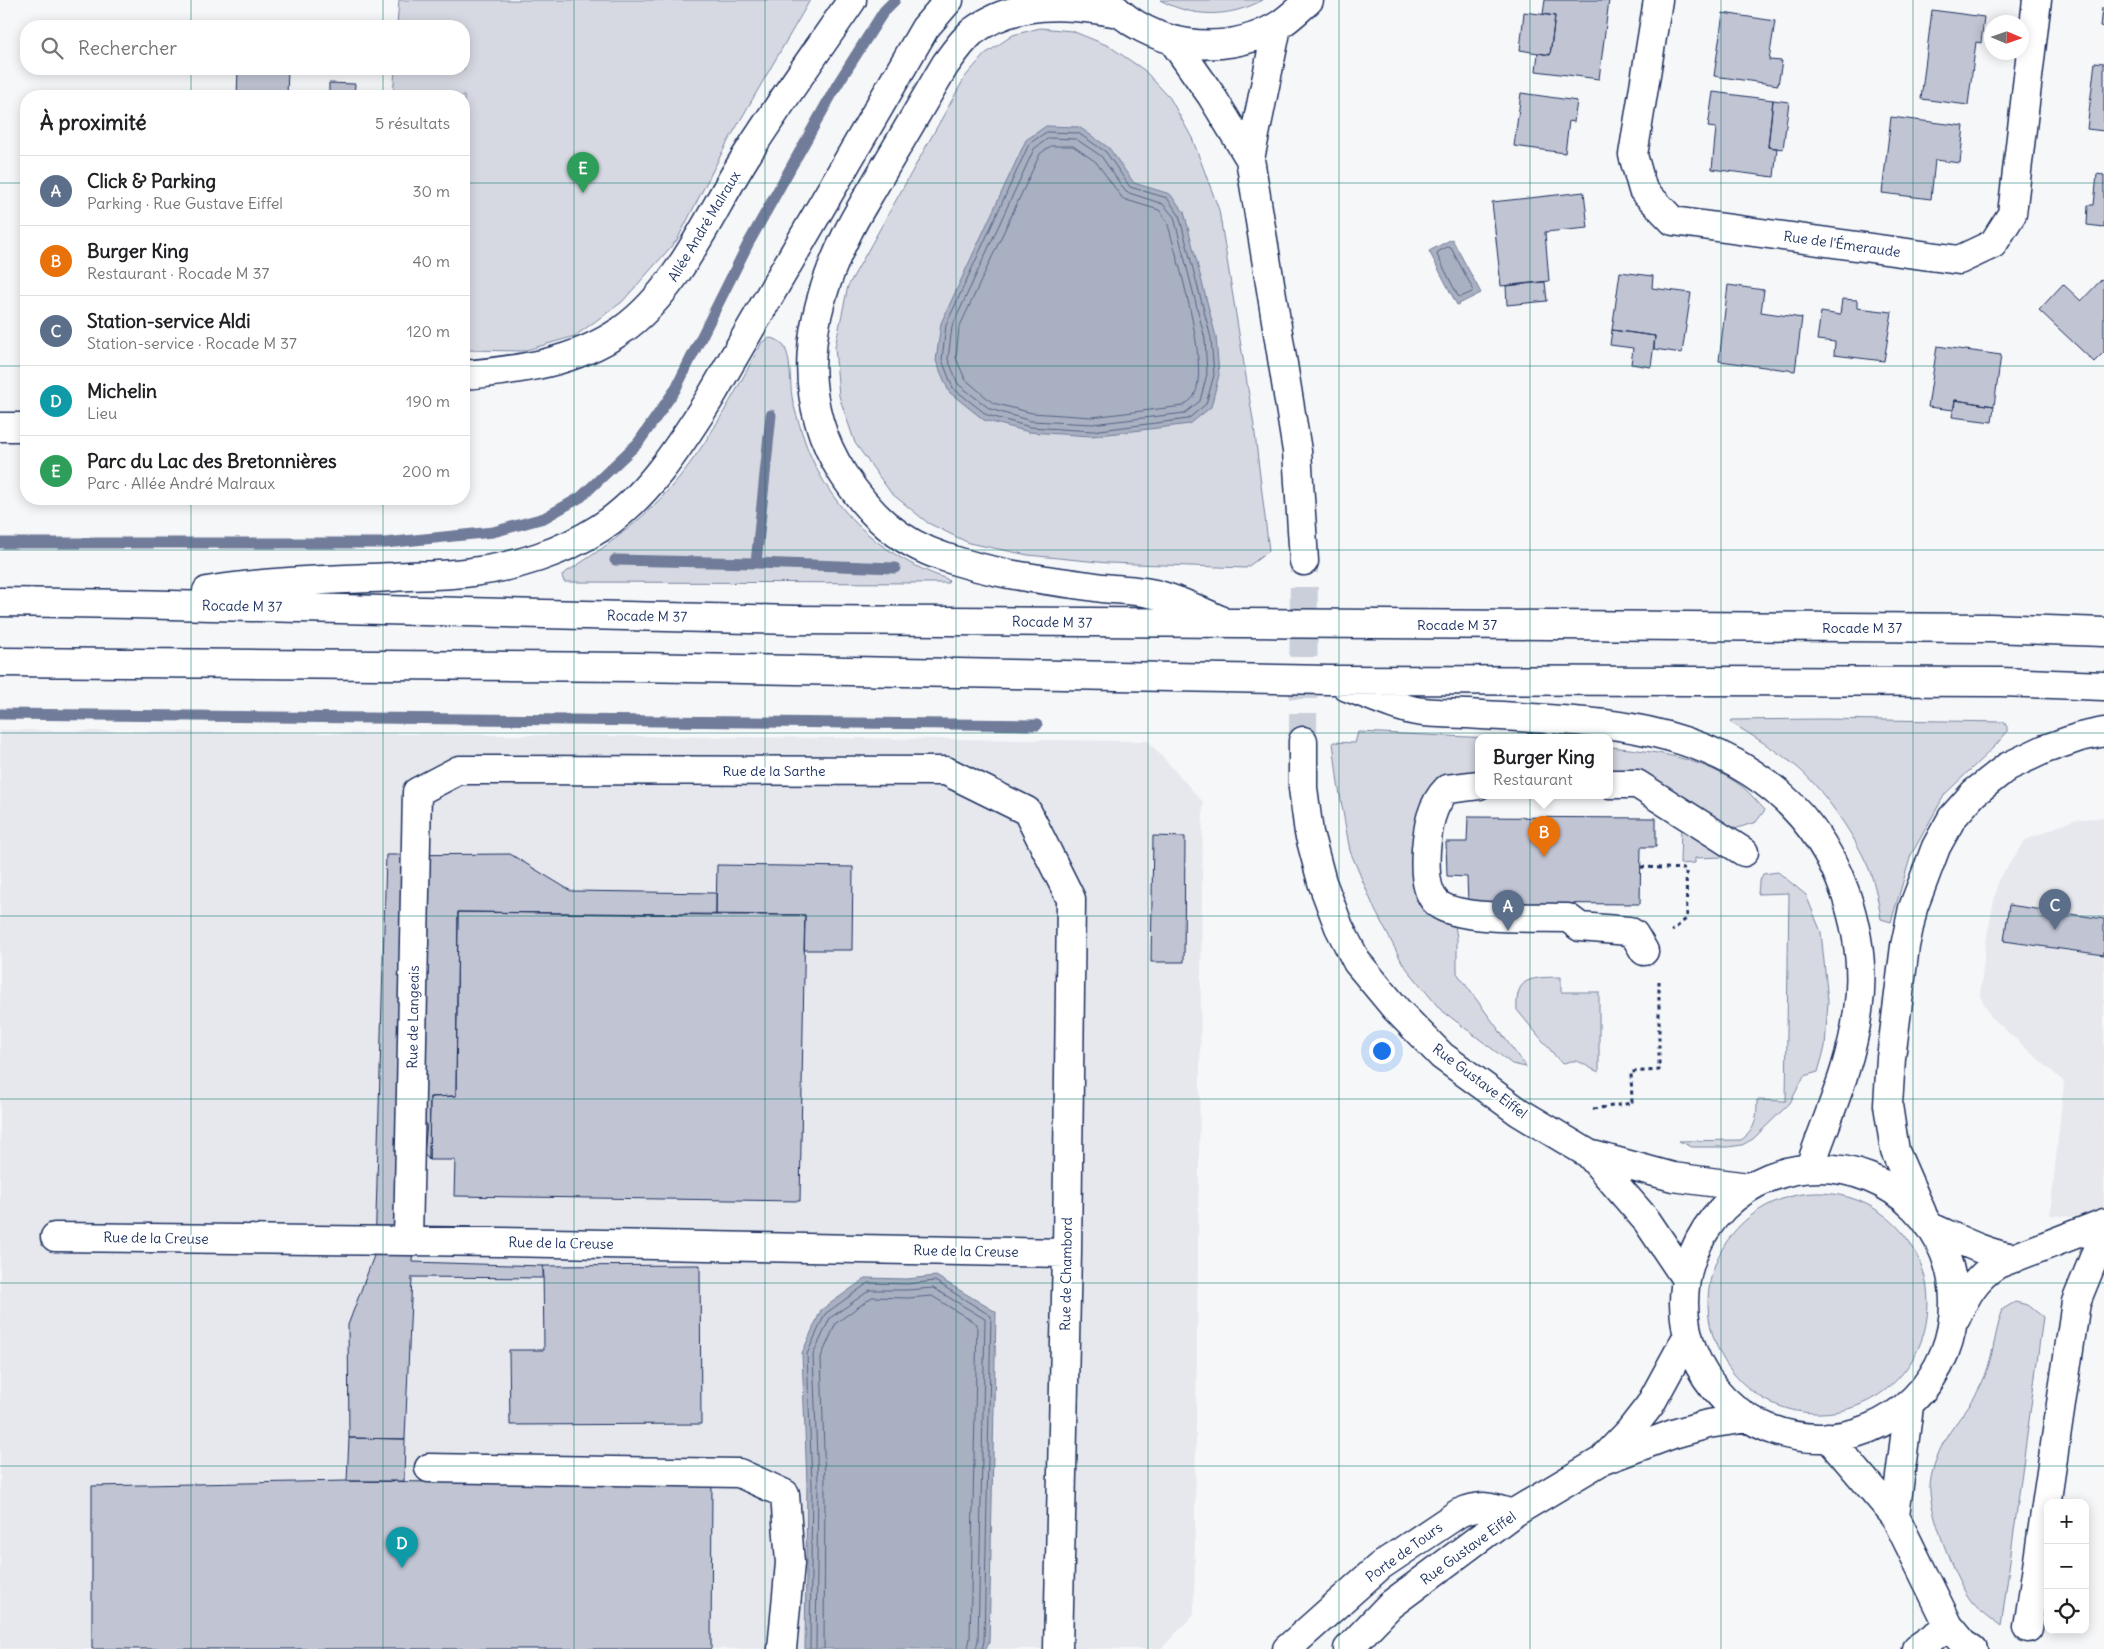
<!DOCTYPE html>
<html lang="fr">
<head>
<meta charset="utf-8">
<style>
  body { margin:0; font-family:Delius,sans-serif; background:#f2f2f2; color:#202124 }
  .controls { position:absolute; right:15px; bottom:15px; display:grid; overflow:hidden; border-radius:10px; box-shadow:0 2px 12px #0003 }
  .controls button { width:45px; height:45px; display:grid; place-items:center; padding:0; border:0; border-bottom:1px solid #e0e0e0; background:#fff; color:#202124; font:25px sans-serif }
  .compass { position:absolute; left:1984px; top:15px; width:45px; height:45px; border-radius:50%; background:#fff; box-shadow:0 2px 12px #0003; rotate:92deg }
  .you { position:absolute; left:1381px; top:1050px; width:18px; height:18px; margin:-12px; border:4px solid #fff; border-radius:50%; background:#1a73e8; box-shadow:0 0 0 8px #1a73e833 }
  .badge { display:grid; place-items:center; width:32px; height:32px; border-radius:50%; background:#d1495b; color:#fff; font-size:16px; font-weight:700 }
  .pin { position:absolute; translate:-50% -41px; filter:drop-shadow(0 1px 2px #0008) }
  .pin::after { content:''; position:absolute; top:26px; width:18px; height:15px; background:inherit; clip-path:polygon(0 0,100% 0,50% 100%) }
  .popup { position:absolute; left:1475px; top:734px; width:138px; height:65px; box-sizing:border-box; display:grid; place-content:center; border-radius:10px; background:#fff; filter:drop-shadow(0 1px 4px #0005); font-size:16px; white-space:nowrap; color:#757577 }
  .popup b { font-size:19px; color:#202124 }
  .popup::after { content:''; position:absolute; left:50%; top:100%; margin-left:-10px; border:10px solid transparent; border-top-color:#fff }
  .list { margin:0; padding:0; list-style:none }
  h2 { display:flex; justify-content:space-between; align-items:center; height:65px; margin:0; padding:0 20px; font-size:21px }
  h2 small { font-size:16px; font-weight:400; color:#757577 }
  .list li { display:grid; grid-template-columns:32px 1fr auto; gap:15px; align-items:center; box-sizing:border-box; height:70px; padding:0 20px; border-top:1px solid #e0e0e0 }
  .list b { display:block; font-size:19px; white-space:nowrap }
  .list p { margin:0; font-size:16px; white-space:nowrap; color:#757577 }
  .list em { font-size:16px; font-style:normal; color:#757577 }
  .icon { flex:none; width:28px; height:28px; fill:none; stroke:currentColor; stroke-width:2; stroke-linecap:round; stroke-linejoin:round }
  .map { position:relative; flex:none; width:2104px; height:1649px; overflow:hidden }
  .search { position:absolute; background:#fff; box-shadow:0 2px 12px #0003; left:20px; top:20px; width:450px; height:55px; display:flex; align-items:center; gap:12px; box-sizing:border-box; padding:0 18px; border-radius:20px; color:#757577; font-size:19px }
  .panel { position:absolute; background:#fff; box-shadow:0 2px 12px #0003; left:20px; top:90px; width:450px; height:415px; border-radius:20px }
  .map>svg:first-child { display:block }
  .built { fill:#e6e8ee }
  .green { fill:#d6d9e2; stroke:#7884a0 }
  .water { fill:#a9b0c1; stroke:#707c99 }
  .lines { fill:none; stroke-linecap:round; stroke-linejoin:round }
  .shore { stroke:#546386; stroke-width:1 }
  .stream { stroke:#707c99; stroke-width:11 }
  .building { fill:#c0c4d3; stroke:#1b2f5e }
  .minor-tunnel { stroke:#cacfda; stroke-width:28; stroke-dasharray:28 14; stroke-linecap:butt }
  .minor-casing { stroke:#1b2f5e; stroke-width:31 }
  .highway-casing { stroke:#1b2f5e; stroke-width:31 }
  .path { stroke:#1b2f5e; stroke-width:3; stroke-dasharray:4 4; stroke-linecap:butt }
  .minor { stroke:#fff; stroke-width:28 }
  .highway { stroke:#fff; stroke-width:28 }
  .grid { fill:none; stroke:#0f766e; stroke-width:1; stroke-opacity:0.55 }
  .labels { text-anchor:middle; stroke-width:4; stroke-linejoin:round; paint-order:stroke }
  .street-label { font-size:14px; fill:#1b2f5e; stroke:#fff }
</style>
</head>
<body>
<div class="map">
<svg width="2104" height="1649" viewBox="0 0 2104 1649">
  <rect width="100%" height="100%" fill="#f6f7f9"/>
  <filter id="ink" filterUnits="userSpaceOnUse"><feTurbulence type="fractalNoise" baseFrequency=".02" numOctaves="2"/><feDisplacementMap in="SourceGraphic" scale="10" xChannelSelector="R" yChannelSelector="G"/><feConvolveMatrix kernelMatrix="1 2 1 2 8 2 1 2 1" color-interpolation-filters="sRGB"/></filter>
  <g filter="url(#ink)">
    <path class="built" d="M0,730L1148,741L1203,802L1194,1614L1161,1649H0Z
      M2104,817V1220L2050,1215L2064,1082L1991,1017L1980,996L1986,941L1998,880L2026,840L2073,820Z"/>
    <path class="green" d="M399,0H810L726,145L677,240L622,302L575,336L523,351L464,350V96H393L395,69H464V26H397Z
      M1160,0H1263C1229,18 1193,18 1160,0Z
      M1040,28L1072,31L1109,46L1144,70L1170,98L1192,138L1219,210L1254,426L1269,551L1246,568L1108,563L1028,555L969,543L928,523L891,493L855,443L839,396L835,347L848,286L965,77L985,54L1013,35Z
      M770,338C777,339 782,342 785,348C791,359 790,384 792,397C794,409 799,422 802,433C825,505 877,555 947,579L949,581L948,583L564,582L562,576L563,574C599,552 634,527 663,496C704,452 734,395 762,342Z
      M1823,719L2004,722L2007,727V732L1995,746L1945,794L1911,855L1891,922L1881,919C1878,899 1874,878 1865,860C1852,832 1821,787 1797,767C1776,750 1753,736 1730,722L1732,720Z
      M1358,732L1491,738H1479V773H1463L1443,781L1419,827L1455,925L1457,938V973L1526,1067L1512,1064L1440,1009L1403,964L1375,910L1350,851L1338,784L1333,742L1355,743Z
      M1609,747C1655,751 1705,758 1744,788C1751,794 1758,803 1765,810L1756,822L1725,832L1609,775Z
      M1681,823L1721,848L1725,857L1695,858V863L1680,864Z
      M1778,872L1806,895L1821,932L1828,1001L1825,1047L1818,1072L1804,1076L1790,1103L1753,1139L1742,1145L1728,1147H1692L1679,1141L1741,1140C1756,1130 1757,1117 1757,1100L1786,1101L1789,893L1758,894L1759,883L1763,874Z
      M1561,977V992H1599V1072C1583,1066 1579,1056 1562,1064L1517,1010C1515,975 1533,978 1561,977Z
      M1708 1303a110 110 0 1 1 220 0a110 110 0 1 1-220 0Z
      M2015,1302L2028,1305L2043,1317L2001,1627C1991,1619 1980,1612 1972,1602C1956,1583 1932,1518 1930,1493C1929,1480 1934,1464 1939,1452C1949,1427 1970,1409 1981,1385C1993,1361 1994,1334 2003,1309Z"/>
    <path class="water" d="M1046,126L1079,127L1109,148L1134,183L1170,194L1184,212L1216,337L1219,375L1211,407L1190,424L1092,436L1029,432L984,420L949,392L936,361L941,323L1026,140Z
      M1452,239L1481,293L1457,305L1429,251Z
      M936,1276L996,1312L989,1643L986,1649H805L807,1484L802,1353L821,1310L866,1278L907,1279Z"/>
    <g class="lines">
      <path class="shore" d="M1047,132L1078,133L1106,152L1130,187L1167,198L1179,215L1211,338L1214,375L1206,404L1188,419L1092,431L1030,427L987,415L953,388L942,360L946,325L1029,144Z
        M1049,138L1076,139L1101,156L1126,192L1163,204L1174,217L1205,339L1207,374L1200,401L1185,413L1092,424L1031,421L990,409L958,384L948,359L952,327L1034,149Z
        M1051,146H1073L1096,162L1123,199L1159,210L1167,221C1176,256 1211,366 1194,396C1192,400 1186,403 1183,406L1092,417L1032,413L993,403L965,379L956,358L959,328L1040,154Z
        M1448,247L1451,248L1473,289L1472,292L1461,297L1458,296L1437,255L1438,252Z
        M810,1649L812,1484L807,1354L825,1314L868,1283L907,1284L935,1281L991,1316L984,1641L982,1649
        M816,1649L818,1483L813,1355L830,1318L870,1290H907L933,1288L985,1319L978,1640L976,1649
        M824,1649L825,1483L821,1357L836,1323L872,1297L908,1298L932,1296L977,1324L970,1638L968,1649"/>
      <path class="stream" d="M0,543H385L493,532L544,518L581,497L638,443L675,390L748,244L837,85L884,11L895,0
        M615,560L756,563L771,415
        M756,563L895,568
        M0,714L1037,725"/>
    </g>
    <path class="building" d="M1545,0H1609L1599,79L1536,71L1538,53L1550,55L1555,16L1543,14Z
      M2102,8H2104V27L2100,26Z
      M1932,10L1984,17L1981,43L1976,42L1968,105L1921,99Z
      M1524,12L1555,16L1550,55L1520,50Z
      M1723,13L1775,21L1769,60L1782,61L1778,85L1714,76Z
      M240,20L290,23V26H240Z
      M2095,62L2104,63V131L2087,129Z
      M238,69H288L287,96H237Z
      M329,83L355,84L354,96H329Z
      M1713,92L1773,100L1768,147L1777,148L1774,177L1712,169L1716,128L1708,127Z
      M1521,93L1577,101L1574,122L1569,121L1565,153L1514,146Z
      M1773,100L1789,102L1783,149L1768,147Z
      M1891,117L1964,126L1960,163L1935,160L1931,199L1882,193Z
      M2097,174L2104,175V227L2087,225L2088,205H2094Z
      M1584,192L1588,228L1545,232L1549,281L1501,286L1492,202Z
      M1620,272L1653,276L1652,288L1691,293L1682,353L1654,349L1655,336L1612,330Z
      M2104,277V352L2094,362L2039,310L2063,284L2081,301Z
      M1545,282L1547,301L1507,305L1506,286Z
      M1728,285L1764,290L1761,312L1802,318L1795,371L1719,361Z
      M1842,299L1857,300V308L1892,312L1884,361L1834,355L1835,342L1817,340L1821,312L1840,315Z
      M1612,330L1655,336L1651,367L1631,364L1633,348L1610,345Z
      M1937,346L2001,355L1994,406L1955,400L1954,410L1928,407Z
      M1955,400L1994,406L1992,422L1952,417Z
      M1468,817L1656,818V847H1641L1640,904L1468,903L1467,877L1447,876L1446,842H1467Z
      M1153,836L1185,837L1184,962H1151Z
      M510,854L571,891L716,893V915L458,912L456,1096L430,1097L429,1160L424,1154L427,1124H419L417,1092L412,1262L543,1266L544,1278L412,1277L405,1439L349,1438L348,1325L375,1253L386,855Z
      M717,865L853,867L852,950H804L805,915H716Z
      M2009,905L2104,919V955L2004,941Z
      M458,912L805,915L800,1201L454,1196L455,1160H429L430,1097L456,1096Z
      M700,1265L701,1424L510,1425L509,1350H544L543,1266Z
      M349,1438L405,1439L404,1481H347Z
      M347,1481L712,1485L711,1649H92V1486Z"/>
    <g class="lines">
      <path class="minor-tunnel" d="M1303,741L1304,561"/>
      <g class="minor-casing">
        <path id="minor" d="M1107,0C1148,47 1222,58 1276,27C1288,20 1299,9 1309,0
          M1658,0L1633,155L1643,190L1673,221L1959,260L1993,244L2012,214L2037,0
          M1277,27L1250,159L1297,451L1304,561
          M1173,41L1211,95L1250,159
          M464,375C519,370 575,363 622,330C680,289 710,212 748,153C781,101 817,51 852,0
          M0,427H26
          M1303,741V788L1309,833L1322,882L1339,927L1357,962L1396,1009L1442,1056L1519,1112L1589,1154L1673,1177L1748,1187
          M1609,784H1637L1744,852
          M1479,785L1447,789C1431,805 1428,827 1426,849C1425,866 1424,892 1438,904C1460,921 1538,917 1568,918L1580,927L1629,931L1634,934L1644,951
          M1589,1154L1647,1221L1686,1279
          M1684 1303a135 135 0 1 1 270 0a135 135 0 1 1-270 0Z
          M1933,1228C1960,1240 1986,1254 2015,1258
          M55,1237L501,1242L1067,1253
          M408,1241L417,792L459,770L946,771L1027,811L1071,899L1067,1253L1058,1649
          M1956,1318C1966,1295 1976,1277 1998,1264L2104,1223
          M1828,1437L1895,1516L1949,1626L1964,1644L1972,1649
          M1605,1457L1629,1432L1650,1405L1688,1335
          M429,1468L739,1473L785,1494L790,1563L782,1649
          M1895,1516L1909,1406
          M2028,1628L2076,1302L2104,1233
          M1287,1649L1380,1566L1459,1513C1481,1504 1490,1506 1512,1514
          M1348,1649L1390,1605L1512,1514L1601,1461L1673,1434L1708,1424L1748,1418
          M1916,1649L1949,1626"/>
      </g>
      <g class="highway-casing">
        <path id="highway" d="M1119,13C1068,3 1014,0 972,32C961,42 953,54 945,65C924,101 903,137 881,174C870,194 857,213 847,234C808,313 793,395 843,474C869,514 898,542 944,557C995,575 1048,580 1102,588C1121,590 1143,590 1162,596C1181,601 1200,611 1218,619
          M207,591C268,581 331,580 393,577C419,575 446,576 472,572C516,567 563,552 600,528C648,497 680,445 710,398L925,28L949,0
          M0,602L130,604L795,620L1990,628L2104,632
          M0,662L636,667L1329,680L2001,682L2104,686
          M1347,687C1367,694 1397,708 1416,711C1433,714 1451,713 1468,714C1514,717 1560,719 1605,724C1713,737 1807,785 1845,892C1858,930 1864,972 1858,1011C1851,1067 1828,1115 1810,1167
          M1922,1213L1895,1151L1888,1105L1891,1058L1905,946L1913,908L1924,879L1936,847L1952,818L1974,793L2007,767L2045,749L2080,737L2104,732"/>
      </g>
      <path class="path" d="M1641,867L1686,869L1687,918L1672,931
        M1593,1109L1632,1103L1631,1072L1659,1070V981"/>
      <use href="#minor" class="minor"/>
      <use href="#highway" class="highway"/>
    </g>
  </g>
  <path class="grid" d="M191,0V26M383,0V26M574,0V1649M765,0V1649M956,0V1649M1148,0V1649M1339,0V1649M1530,0V1649M1721,0V1649M1913,0V1649M191,69V96M383,69V96M0,183H26M464,183H2104M0,366H26M464,366H2104M191,499V1649M383,499V1649M0,550H2104M0,733H2104M0,916H2104M0,1099H2104M0,1283H2104M0,1466H2104"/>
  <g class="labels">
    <g class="street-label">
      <text transform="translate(704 226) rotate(-59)" y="5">Allée André Malraux</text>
      <text transform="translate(1842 244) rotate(8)" y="5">Rue de l'Émeraude</text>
      <text transform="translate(242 606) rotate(1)" y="5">Rocade M 37</text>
      <text transform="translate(647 616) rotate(1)" y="5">Rocade M 37</text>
      <text transform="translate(1052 622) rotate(1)" y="5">Rocade M 37</text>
      <text x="1457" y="630">Rocade M 37</text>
      <text x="1862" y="633">Rocade M 37</text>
      <text x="774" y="776">Rue de la Sarthe</text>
      <text transform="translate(413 1017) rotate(-89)" y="5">Rue de Langeais</text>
      <text transform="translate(1480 1081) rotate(37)" y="5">Rue Gustave Eiffel</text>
      <text transform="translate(156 1238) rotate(1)" y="5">Rue de la Creuse</text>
      <text transform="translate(561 1243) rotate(1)" y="5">Rue de la Creuse</text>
      <text transform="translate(966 1251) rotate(1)" y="5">Rue de la Creuse</text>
      <text transform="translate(1066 1274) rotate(-89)" y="5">Rue de Chambord</text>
      <text transform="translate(1468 1548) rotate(-36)" y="5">Rue Gustave Eiffel</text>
      <text transform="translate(1404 1552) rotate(-36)" y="5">Porte de Tours</text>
    </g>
  </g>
</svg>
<div class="controls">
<button>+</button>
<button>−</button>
<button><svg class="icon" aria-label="locate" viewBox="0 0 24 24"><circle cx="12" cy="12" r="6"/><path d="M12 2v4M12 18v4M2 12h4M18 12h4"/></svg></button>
</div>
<svg class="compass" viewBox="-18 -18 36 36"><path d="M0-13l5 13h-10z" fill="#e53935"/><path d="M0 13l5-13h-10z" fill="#757577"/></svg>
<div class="you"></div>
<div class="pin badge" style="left:1508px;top:931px;background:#5c6f8a">A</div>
<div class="pin badge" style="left:1544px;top:857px;background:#e8710a">B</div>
<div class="popup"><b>Burger King</b>Restaurant</div>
<div class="pin badge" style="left:2055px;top:930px;background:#5c6f8a">C</div>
<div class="pin badge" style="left:402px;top:1568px;background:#0f9aa8">D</div>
<div class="pin badge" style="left:583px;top:193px;background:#2e9e5b">E</div>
<div class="search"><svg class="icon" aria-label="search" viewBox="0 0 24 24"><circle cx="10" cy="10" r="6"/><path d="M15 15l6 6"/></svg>Rechercher</div>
<section class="panel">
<h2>À proximité<small>5 résultats</small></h2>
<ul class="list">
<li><span class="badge" style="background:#5c6f8a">A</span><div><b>Click &amp; Parking</b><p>Parking · Rue Gustave Eiffel</p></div><em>30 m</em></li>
<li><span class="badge" style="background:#e8710a">B</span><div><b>Burger King</b><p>Restaurant · Rocade M 37</p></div><em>40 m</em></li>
<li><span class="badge" style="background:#5c6f8a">C</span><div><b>Station-service Aldi</b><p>Station-service · Rocade M 37</p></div><em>120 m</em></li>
<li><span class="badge" style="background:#0f9aa8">D</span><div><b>Michelin</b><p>Lieu</p></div><em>190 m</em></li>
<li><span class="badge" style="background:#2e9e5b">E</span><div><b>Parc du Lac des Bretonnières</b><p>Parc · Allée André Malraux</p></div><em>200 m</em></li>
</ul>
</section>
</div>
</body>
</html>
